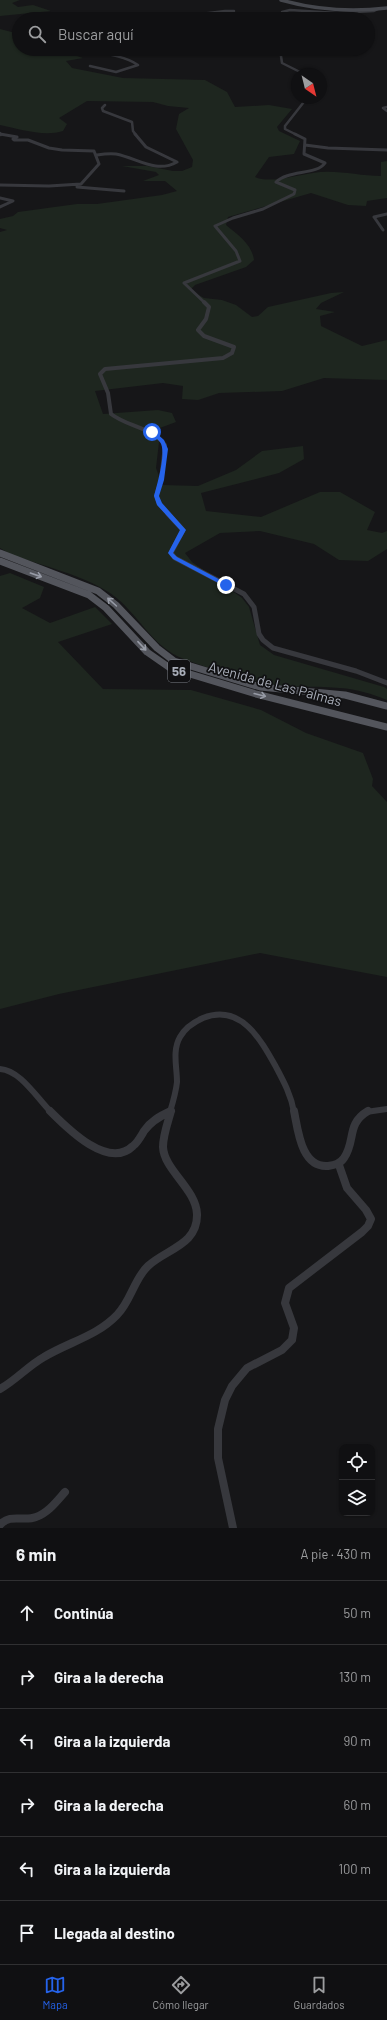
<!DOCTYPE html>
<html lang="es">
<head>
<meta charset="utf-8">
<style>
  body { margin:0; font-family:Barlow,sans-serif; background:#19191b; color:#f1f3f6 }
  .controls { position:absolute; right:12px; bottom:12px; display:grid; overflow:hidden; border-radius:8px; box-shadow:0 1px 3px #0004 }
  .controls button { width:36px; height:36px; display:grid; place-items:center; padding:0; border:0; border-bottom:1px solid #303032; background:#101012; color:#f1f3f6; font:20px sans-serif }
  .compass { position:absolute; left:291px; top:68px; width:36px; height:36px; border-radius:50%; background:#101012; box-shadow:0 1px 3px #0004; rotate:145deg }
  .stop { position:absolute; width:12px; height:12px; margin:-9px; border:3px solid #2563eb; border-radius:50%; background:#fff }
  .stop.end { background:#2563eb; border-color:#fff; box-shadow:0 1px 4px #0008 }
  .list { margin:0; padding:0; list-style:none }
  h2 { display:flex; justify-content:space-between; align-items:center; height:52px; margin:0; padding:0 16px; font-size:17px }
  h2 small { font-size:13px; font-weight:400; color:#9c9d9f }
  .list li { display:grid; grid-template-columns:26px 1fr auto; gap:12px; align-items:center; box-sizing:border-box; height:64px; padding:0 16px; border-top:1px solid #303032 }
  .list b { display:block; font-size:15px; white-space:nowrap }
  .list em { font-size:13px; font-style:normal; color:#9c9d9f }
  .icon { flex:none; width:22px; height:22px; fill:none; stroke:currentColor; stroke-width:2; stroke-linecap:round; stroke-linejoin:round }
  .map { position:relative; flex:none; width:387px; height:1528px; overflow:hidden }
  .search { position:absolute; background:#101012; box-shadow:0 1px 3px #0004; left:12px; right:12px; top:12px; height:44px; display:flex; align-items:center; gap:10px; box-sizing:border-box; padding:0 14px; border-radius:22px; color:#9c9d9f; font-size:15px }
  .sheet { height:436px; background:#101012 }
  nav { display:flex; justify-content:space-around; align-items:center; box-sizing:border-box; height:56px; border-top:1px solid #303032; background:#101012; font-size:11px; color:#9c9d9f }
  nav a { display:grid; justify-items:center; gap:2px }
  nav .on { color:#2563eb }
  .map>svg:first-child { display:block }
  .green { fill:#1e261f }
  .lines { fill:none; stroke-linecap:round; stroke-linejoin:round }
  .minor-far5 { stroke:#37383d; stroke-width:2.5 }
  .minor-far4 { stroke:#37383d; stroke-width:3 }
  .minor-far3 { stroke:#37383d; stroke-width:4 }
  .minor-far2 { stroke:#37383d; stroke-width:5 }
  .minor-far1 { stroke:#37383d; stroke-width:6 }
  .minor { stroke:#37383d; stroke-width:8 }
  .secondary { stroke:#45474d; stroke-width:3.5 }
  .primary { stroke:#53555c; stroke-width:7 }
  .oneway { stroke:#979ba6 }
  .route { fill:#2563eb }
  .labels { text-anchor:middle; stroke-width:3.5; stroke-linejoin:round; paint-order:stroke }
  .shield { fill:#111113; stroke:#7b7e86; stroke-width:1 }
  .shield-label { font-size:13px; font-weight:bold; fill:#a8adb8 }
  .street-label { font-size:14px; fill:#a8adb8; stroke:#111113 }
</style>
</head>
<body>
<div class="map">
<svg width="387" height="1528" viewBox="0 0 387 1528">
  <rect width="100%" height="100%" fill="#161618"/>
  <path class="green" d="M0,0H20L12,3L18,7L33,5L51,11L0,16Z
    M0,29L19,34V49H55L83,58L66,61L72,68L123,78L205,80L227,92L235,107L269,105L292,109L277,127L279,131L300,141L294,154L269,157L255,177C269,184 297,175 313,173C335,169 358,176 381,176V162L387,161V198L367,201L366,206L348,205L311,193L228,217L226,225C238,235 252,244 254,260L246,267L195,285L190,290L204,298L222,300L236,305L252,317L258,316L268,307L331,293L344,292L321,303L316,309L335,312L320,316L321,326L362,346L387,340V380L324,378L282,391L219,393L198,400L182,399L183,386L163,383L95,391L103,414L158,410L172,413L176,422L157,429L154,434L159,442L156,468L162,485L198,486L236,470L262,451L303,446L304,459L279,473L201,493L206,511L261,517L320,492H340L375,512L367,530L382,533L387,531V549L368,561L339,560L314,544L260,531L220,533L185,553L192,562L242,598L249,607L260,645L274,655L384,687L387,689V700C372,694 357,689 340,688C319,686 298,688 277,685C246,681 213,670 184,659C151,647 138,612 110,593C83,575 43,566 12,555L0,548V232L7,230L0,228V219L13,216L18,212L77,204H97L162,195L177,191L165,181H143L159,175L156,172L122,166H147L173,171H182L192,167L193,160L176,129L179,114L189,108L168,106L153,102L87,101L59,118L67,124L63,131C43,137 20,129 0,125Z
    M10,573L44,587L40,598L22,608L50,623L95,607L112,624L58,642L103,689L191,690L261,710L306,733L363,753L373,779L372,786L387,802V977L260,953L59,994L0,1009V576Z"/>
  <g class="lines">
    <path class="minor-far5" d="M160,19L225,11H234L232,14C246,21 267,21 281,14
      M283,19L282,12L290,10L337,13L374,11L378,9
      M64,49L63,50C71,55 79,52 88,52C104,53 125,56 138,65L116,72L90,66
      M280,49L282,63L304,74
      M297,82V84
      M105,105L102,108L103,111L132,122L133,131L136,135
      M387,107L383,108L387,111
      M0,133L1,135
      M297,135L285,129V126L307,98"/>
    <path class="minor-far4" d="M305,145L328,148L387,150
      M97,155C103,154 110,153 116,154C137,158 156,174 177,162L146,147L135,134
      M0,185L49,186L81,184L99,164L94,151L62,150L49,148L28,140H14L13,139L17,137L0,134
      M77,187L124,191
      M0,198L13,201L0,207
      M383,230L374,217L387,214
      M205,303L184,283L240,261L236,251L215,226L233,218L263,209L294,194L295,190L276,182C288,170 317,175 325,163L304,154L305,139L295,134"/>
    <path class="minor-far3" d="M169,515L159,504L156,496L161,480L165,445C151,427 128,427 111,414L108,393L100,374L105,369L223,358L232,353L234,347L204,336L198,330L206,319L209,307L204,302"/>
    <path class="minor-far2" d="M168,514L183,530L171,553L175,558L244,594L254,607L259,634L263,640L273,648L356,671L387,683"/>
    <path class="minor-far1" d="M0,1069C20,1070 37,1098 51,1112
      M169,1112L171,1111
      M170,1112C173,1102 176,1092 177,1082C177,1067 172,1051 180,1037C185,1028 194,1022 203,1018C241,1003 261,1040 276,1067C284,1082 291,1095 294,1112
      M366,1112L387,1109"/>
    <path class="minor" d="M50,1111C67,1128 108,1170 133,1146C138,1142 141,1136 144,1131C151,1121 160,1116 171,1111
      M294,1111C298,1130 301,1168 328,1166C334,1165 340,1164 344,1158C356,1141 346,1124 368,1111
      M0,1389C16,1380 28,1366 44,1357C69,1342 97,1336 117,1315C131,1301 134,1279 148,1266C166,1249 198,1245 197,1214C196,1189 164,1170 163,1147C163,1135 168,1122 171,1111
      M0,1525C10,1513 24,1522 36,1517C48,1513 57,1501 65,1492
      M233,1528L218,1458V1429L225,1400L232,1386L247,1368L282,1350L292,1340L294,1328L285,1303L289,1288L362,1232L368,1226L371,1219L366,1210L347,1188L339,1165"/>
    <path class="secondary" d="M281,0C316,10 351,12 387,8"/>
    <path class="primary" d="M0,553L98,591L116,605L157,648L174,661L260,687L345,695L387,706
      M0,561L89,595L106,608L147,652L170,668L256,694L387,727"/>
  </g>
  <defs><path id="oneway-shaft" d="M-6 0H5M1.5-3L5.5 0L1.5 3" fill="none" stroke-width="1.6" stroke-linecap="round" stroke-linejoin="round"/></defs>
  <g class="oneway">
    <use href="#oneway-shaft" transform="translate(36 575) rotate(19)"/>
    <use href="#oneway-shaft" transform="translate(112 602) rotate(-138)"/>
    <use href="#oneway-shaft" transform="translate(142 646) rotate(47)"/>
    <use href="#oneway-shaft" transform="translate(260 695) rotate(14)"/>
  </g>
  <path class="route" d="M150,431H154L164,440L168,449L164,480L159,496L162,503L186,530L173,553L177,557L228,584V586H224L173,559L168,553L180,530L157,505L154,496C157,485 167,451 160,442C158,439 153,436 150,434Z"/>
  <g class="labels">
    <rect class="shield" x="168" y="660" width="22" height="22" rx="3"/>
    <g class="shield-label">
      <text x="179" y="676">56</text>
    </g>
    <g class="street-label">
      <text transform="translate(275 684) rotate(15)" y="5">Avenida de Las Palmas</text>
    </g>
  </g>
</svg>
<div class="controls">
<button><svg class="icon" aria-label="locate" viewBox="0 0 24 24"><circle cx="12" cy="12" r="6"/><path d="M12 2v4M12 18v4M2 12h4M18 12h4"/></svg></button>
<button><svg class="icon" aria-label="layers" viewBox="0 0 24 24"><path d="M12 4l9 5-9 5-9-5zM3 14l9 5 9-5"/></svg></button>
</div>
<svg class="compass" viewBox="-18 -18 36 36"><path d="M0-13l5 13h-10z" fill="#e53935"/><path d="M0 13l5-13h-10z" fill="#9c9d9f"/></svg>
<div class="stop" style="left:152px;top:432px"></div>
<div class="stop end" style="left:226px;top:585px"></div>
<div class="search"><svg class="icon" aria-label="search" viewBox="0 0 24 24"><circle cx="10" cy="10" r="6"/><path d="M15 15l6 6"/></svg>Buscar aquí</div>
</div>
<section class="sheet">
<h2>6 min<small>A pie · 430 m</small></h2>
<ul class="list">
<li><svg class="icon" aria-label="ahead" viewBox="0 0 24 24"><path d="M12 20V5M6 11l6-6 6 6"/></svg><div><b>Continúa</b></div><em>50 m</em></li>
<li><svg class="icon" aria-label="right" viewBox="0 0 24 24"><path d="M7 20v-9h11M14 6l5 5-5 5"/></svg><div><b>Gira a la derecha</b></div><em>130 m</em></li>
<li><svg class="icon" aria-label="left" viewBox="0 0 24 24"><path d="M17 20v-9H6M10 6l-5 5 5 5"/></svg><div><b>Gira a la izquierda</b></div><em>90 m</em></li>
<li><svg class="icon" aria-label="right" viewBox="0 0 24 24"><path d="M7 20v-9h11M14 6l5 5-5 5"/></svg><div><b>Gira a la derecha</b></div><em>60 m</em></li>
<li><svg class="icon" aria-label="left" viewBox="0 0 24 24"><path d="M17 20v-9H6M10 6l-5 5 5 5"/></svg><div><b>Gira a la izquierda</b></div><em>100 m</em></li>
<li><svg class="icon" aria-label="arrive" viewBox="0 0 24 24"><path d="M6 21V4h12l-3 4 3 4H6"/></svg><div><b>Llegada al destino</b></div></li>
</ul>
</section>
<nav>
<a class="on"><svg class="icon" aria-label="map" viewBox="0 0 24 24"><path d="M3 6l6-2 6 2 6-2v14l-6 2-6-2-6 2zM9 4v14M15 6v14"/></svg>Mapa</a>
<a><svg class="icon" aria-label="directions" viewBox="0 0 24 24"><path d="M12 3l9 9-9 9-9-9zM9 14v-3h6M13 9l2 2-2 2"/></svg>Cómo llegar</a>
<a><svg class="icon" aria-label="saved" viewBox="0 0 24 24"><path d="M7 4h10v16l-5-4-5 4z"/></svg>Guardados</a>
</nav>
</body>
</html>
